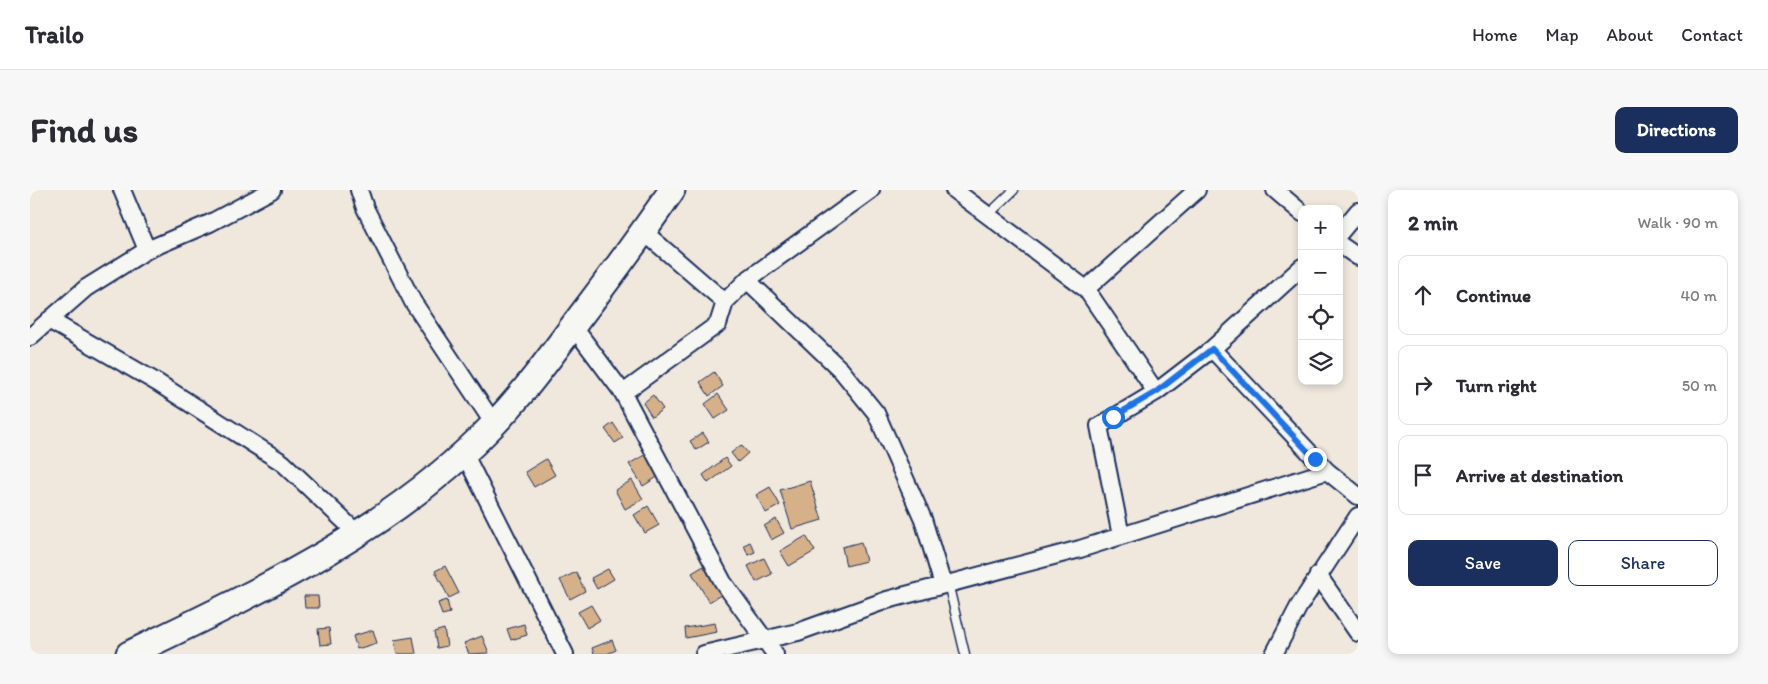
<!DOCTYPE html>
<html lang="en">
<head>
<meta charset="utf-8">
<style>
  body { margin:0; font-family:Itim,sans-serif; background:#f7f7f7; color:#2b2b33 }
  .controls { position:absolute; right:15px; top:15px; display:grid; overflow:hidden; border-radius:10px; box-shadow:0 2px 8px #0003 }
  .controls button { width:45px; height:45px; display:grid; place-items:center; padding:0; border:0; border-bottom:1px solid #e1e1e2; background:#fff; color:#2b2b33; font:25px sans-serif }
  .stop { position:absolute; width:15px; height:15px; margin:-11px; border:4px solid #1a73e8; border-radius:50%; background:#fff }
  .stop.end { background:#1a73e8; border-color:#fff; box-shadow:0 1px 5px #0008 }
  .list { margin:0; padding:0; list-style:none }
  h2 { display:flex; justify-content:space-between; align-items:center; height:65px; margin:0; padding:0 20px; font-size:21px }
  h2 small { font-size:16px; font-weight:400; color:#7c7c81 }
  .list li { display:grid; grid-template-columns:32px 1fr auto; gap:15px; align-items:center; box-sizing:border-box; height:80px; margin:0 10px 10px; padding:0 10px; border:1px solid #e1e1e2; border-radius:10px }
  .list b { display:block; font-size:19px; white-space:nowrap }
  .list em { font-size:16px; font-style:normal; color:#7c7c81 }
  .actions { display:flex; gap:10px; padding:15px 20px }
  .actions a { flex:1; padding:11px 0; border:1px solid #1b2f5e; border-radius:10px; text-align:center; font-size:18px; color:#1b2f5e }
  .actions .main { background:#1b2f5e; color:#fff }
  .icon { flex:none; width:28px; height:28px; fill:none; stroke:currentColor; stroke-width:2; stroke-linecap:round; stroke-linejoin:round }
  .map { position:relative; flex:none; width:1328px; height:464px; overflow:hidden; border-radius:10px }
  header { display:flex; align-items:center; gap:30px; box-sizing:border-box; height:70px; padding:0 25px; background:#fff; border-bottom:1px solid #e1e1e2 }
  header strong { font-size:24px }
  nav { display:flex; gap:28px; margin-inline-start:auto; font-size:18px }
  .intro { display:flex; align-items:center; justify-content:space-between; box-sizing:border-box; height:120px; padding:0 30px }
  h1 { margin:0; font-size:35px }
  .button { padding:12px 22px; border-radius:10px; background:#1b2f5e; color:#fff; font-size:18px; font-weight:700 }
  main { display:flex; gap:30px; padding:0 30px }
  aside { flex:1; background:#fff; border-radius:10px; box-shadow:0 2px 8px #0003 }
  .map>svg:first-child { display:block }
  .building { fill:#d6b088; stroke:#1b2f5e }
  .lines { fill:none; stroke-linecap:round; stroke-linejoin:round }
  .service-casing { stroke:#1b2f5e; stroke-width:11 }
  .minor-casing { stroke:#1b2f5e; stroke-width:20 }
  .primary-casing { stroke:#1b2f5e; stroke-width:29 }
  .service { stroke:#f6f6f2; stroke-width:8 }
  .minor { stroke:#f6f6f2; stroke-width:16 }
  .primary { stroke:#f6f6f2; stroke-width:25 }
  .route { stroke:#1a73e8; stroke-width:6 }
</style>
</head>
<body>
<header>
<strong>Trailo</strong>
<nav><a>Home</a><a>Map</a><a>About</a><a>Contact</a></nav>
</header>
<div class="intro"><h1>Find us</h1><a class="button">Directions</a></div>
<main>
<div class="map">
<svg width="1328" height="464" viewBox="0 0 1328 464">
  <rect width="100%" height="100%" fill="#f0e8dd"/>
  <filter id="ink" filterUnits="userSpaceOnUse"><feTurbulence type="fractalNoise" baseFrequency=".02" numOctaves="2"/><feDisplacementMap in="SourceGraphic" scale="10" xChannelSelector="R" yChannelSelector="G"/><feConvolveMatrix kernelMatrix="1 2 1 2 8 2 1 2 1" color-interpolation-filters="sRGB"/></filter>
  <g filter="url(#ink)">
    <path class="building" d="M684,182L693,196L679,206L670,192Z
      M688,204L699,220L685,229L675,214Z
      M623,205L633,219L622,227L613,213Z
      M583,233L593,248L585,253L575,239Z
      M673,243L679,252L666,260L660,251Z
      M711,255L718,263L708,272L701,263Z
      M616,264L629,286L613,296L599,274Z
      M695,268L701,276L678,293L673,285Z
      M516,269L525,285L504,297L495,282Z
      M602,290L613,309L595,319L585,300Z
      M780,291L792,330L762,339L750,300Z
      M740,297L750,315L736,323L726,305Z
      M618,316L629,335L615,343L604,325Z
      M746,329L754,343L741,350L734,336Z
      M776,346L785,361L759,376L750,361Z
      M720,352L725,362L718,365L714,355Z
      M831,352L836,371L816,376L812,357Z
      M734,368L742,384L726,392L718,376Z
      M677,374L694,403L679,412L662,383Z
      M415,376L429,403L419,408L405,381Z
      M578,379L584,389L567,399L561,388Z
      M546,382L555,401L540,409L530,390Z
      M274,406H288L289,418H275Z
      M417,410L420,423L412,425L408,413Z
      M561,415L570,430L557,438L548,422Z
      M685,433L687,442L656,448L655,438Z
      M494,434L497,445L481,450L477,439Z
      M299,438L301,454L290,455L288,439Z
      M414,439L417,456L407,458L404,442Z
      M343,440L347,453L327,459L323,446Z
      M452,446L459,463L439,464L434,453Z
      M383,447L386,464H367L364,450Z
      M582,450L586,460L577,464H564L562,458Z"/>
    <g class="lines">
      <g class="service-casing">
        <path id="service" d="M958,25L984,0
          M918,393L935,464"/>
      </g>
      <g class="minor-casing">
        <path id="minor" d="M92,0L117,60
          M329,0L335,18L383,112L464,234
          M924,0L1056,99L1126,202
          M1245,0L1272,23
          M614,42L695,112
          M1309,44L1328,21
          M1309,54L1328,67
          M717,90L811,180L846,223L893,329L913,395
          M1056,99L1167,0
          M19,130L128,193L253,273L328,344
          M543,136L593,203L693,392L745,464
          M0,147L56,98L117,60L180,33L242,0
          M1182,159L1297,281L1328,306
          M593,203L688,134L695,112L717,90L841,0
          M434,263L535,464
          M1091,346L1069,236L1126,202L1182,159L1272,77
          M1288,385L1328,443
          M674,464L768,442L857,410L1050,359L1297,281
          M1244,464L1269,416L1328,326"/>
      </g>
      <g class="primary-casing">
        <path id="primary" d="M99,464C230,401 362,340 464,234C496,201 522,164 549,128C581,86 612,44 642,0"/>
      </g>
      <use href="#service" class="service"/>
      <use href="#minor" class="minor"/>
      <use href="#primary" class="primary"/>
    </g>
  </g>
  <g class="lines" filter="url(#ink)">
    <path class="route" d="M1083,227L1126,202L1182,159L1285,269"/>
  </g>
</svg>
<div class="controls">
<button>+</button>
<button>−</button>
<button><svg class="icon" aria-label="locate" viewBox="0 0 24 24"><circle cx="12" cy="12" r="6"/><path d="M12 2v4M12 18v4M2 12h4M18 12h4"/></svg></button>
<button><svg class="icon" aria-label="layers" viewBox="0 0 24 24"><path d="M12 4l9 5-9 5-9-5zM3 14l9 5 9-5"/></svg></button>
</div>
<div class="stop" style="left:1083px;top:227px"></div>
<div class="stop end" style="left:1285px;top:269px"></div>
</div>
<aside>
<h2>2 min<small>Walk · 90 m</small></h2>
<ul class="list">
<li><svg class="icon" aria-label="ahead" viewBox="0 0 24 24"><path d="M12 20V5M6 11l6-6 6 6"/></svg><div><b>Continue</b></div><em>40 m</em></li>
<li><svg class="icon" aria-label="right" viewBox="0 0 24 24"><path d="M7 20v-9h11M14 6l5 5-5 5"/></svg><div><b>Turn right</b></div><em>50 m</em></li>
<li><svg class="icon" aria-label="arrive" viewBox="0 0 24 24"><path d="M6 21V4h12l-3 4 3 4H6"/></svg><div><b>Arrive at destination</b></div></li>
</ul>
<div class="actions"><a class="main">Save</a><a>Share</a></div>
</aside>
</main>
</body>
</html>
